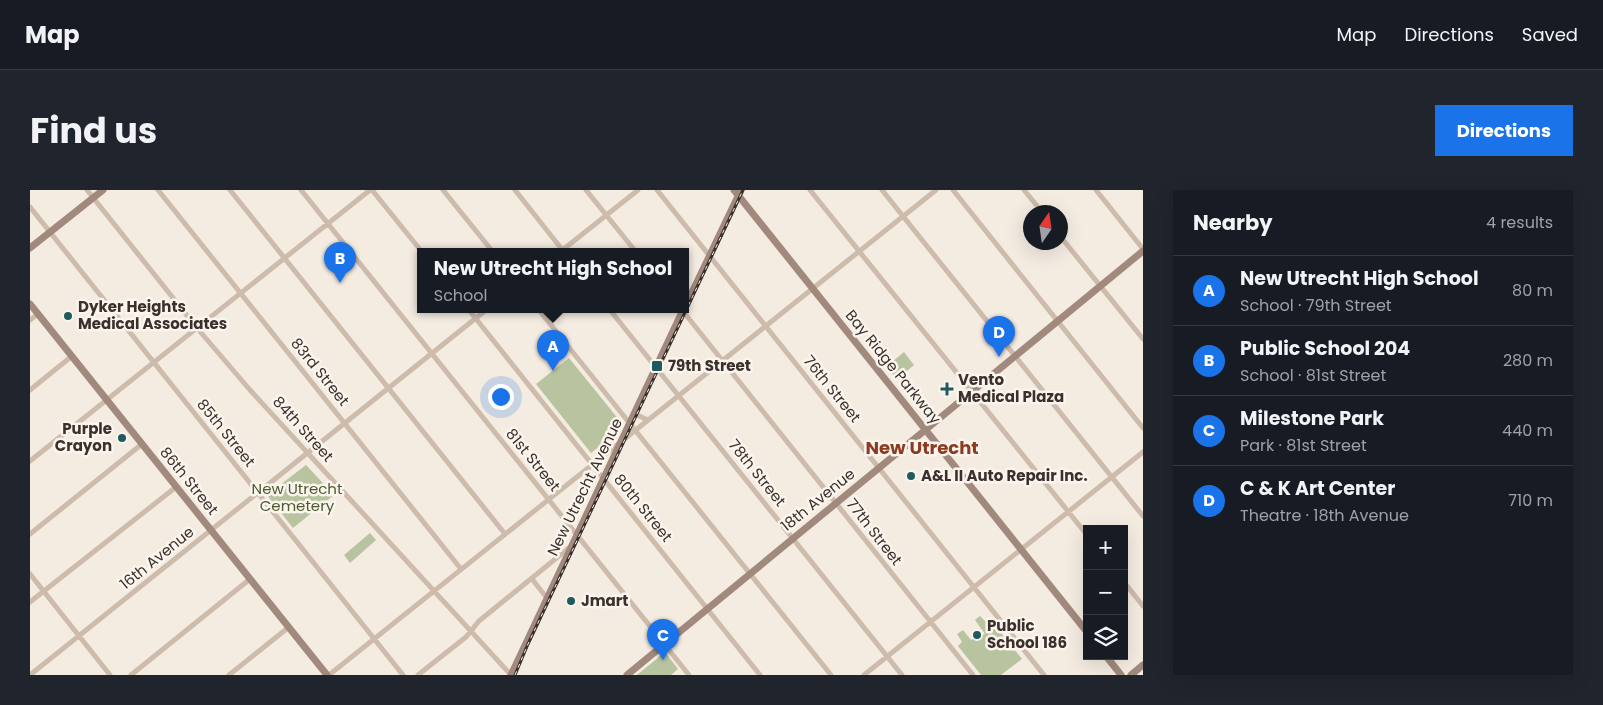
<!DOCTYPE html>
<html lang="en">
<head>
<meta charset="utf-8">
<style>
  body { margin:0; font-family:Poppins,sans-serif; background:#20242c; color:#f1f3f6 }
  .controls { position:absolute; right:15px; bottom:15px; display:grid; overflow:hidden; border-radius:0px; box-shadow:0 5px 20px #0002 }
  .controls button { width:45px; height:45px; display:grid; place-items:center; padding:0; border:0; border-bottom:1px solid #363941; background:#171b24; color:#f1f3f6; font:25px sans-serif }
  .compass { position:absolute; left:993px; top:15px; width:45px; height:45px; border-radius:50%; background:#171b24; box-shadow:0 5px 20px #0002; rotate:13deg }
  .you { position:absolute; left:470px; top:206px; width:18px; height:18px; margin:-12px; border:4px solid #fff; border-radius:50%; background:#1a73e8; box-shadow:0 0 0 8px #1a73e833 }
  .badge { display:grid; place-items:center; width:32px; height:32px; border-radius:50%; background:#1a73e8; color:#fff; font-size:16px; font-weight:700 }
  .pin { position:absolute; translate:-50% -41px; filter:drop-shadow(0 1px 2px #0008) }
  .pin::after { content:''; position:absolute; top:26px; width:18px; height:15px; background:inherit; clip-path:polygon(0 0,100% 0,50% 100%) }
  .popup { position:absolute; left:387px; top:58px; width:272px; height:65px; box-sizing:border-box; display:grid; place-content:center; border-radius:0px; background:#171b24; filter:drop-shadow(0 1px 4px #0005); font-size:16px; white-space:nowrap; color:#9ea1a6 }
  .popup b { font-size:19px; color:#f1f3f6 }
  .popup::after { content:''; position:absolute; left:50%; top:100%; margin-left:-10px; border:10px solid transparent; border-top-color:#171b24 }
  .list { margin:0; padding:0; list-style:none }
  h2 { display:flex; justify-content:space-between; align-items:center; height:65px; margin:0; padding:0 20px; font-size:21px }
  h2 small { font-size:16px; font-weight:400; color:#9ea1a6 }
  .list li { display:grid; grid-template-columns:32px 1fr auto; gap:15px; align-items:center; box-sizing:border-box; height:70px; padding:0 20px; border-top:1px solid #363941 }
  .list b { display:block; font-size:19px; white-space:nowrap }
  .list p { margin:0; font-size:16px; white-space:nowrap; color:#9ea1a6 }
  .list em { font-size:16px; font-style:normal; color:#9ea1a6 }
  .icon { flex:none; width:28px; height:28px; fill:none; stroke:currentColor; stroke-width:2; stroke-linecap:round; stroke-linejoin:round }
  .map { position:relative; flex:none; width:1113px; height:485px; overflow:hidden; border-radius:0px }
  header { display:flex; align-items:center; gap:30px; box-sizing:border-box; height:70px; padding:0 25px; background:#171b24; border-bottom:1px solid #363941 }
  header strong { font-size:24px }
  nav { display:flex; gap:28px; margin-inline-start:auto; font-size:18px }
  .intro { display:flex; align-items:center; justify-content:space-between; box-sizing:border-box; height:120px; padding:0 30px }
  h1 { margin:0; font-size:35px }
  .button { padding:12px 22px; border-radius:0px; background:#1a73e8; color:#fff; font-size:18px; font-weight:700 }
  main { display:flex; gap:30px; padding:0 30px }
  aside { flex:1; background:#171b24; border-radius:0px; box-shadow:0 5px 20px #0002 }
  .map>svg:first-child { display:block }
  .green { fill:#b8c4a0 }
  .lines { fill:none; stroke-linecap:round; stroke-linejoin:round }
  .street { stroke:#cdbbac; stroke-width:5 }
  .secondary { stroke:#a18a7d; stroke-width:7 }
  .rail-casing { stroke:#3b302b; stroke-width:3 }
  .rail { stroke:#fbf5ee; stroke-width:1; stroke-dasharray:4; stroke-linecap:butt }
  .poi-dot { fill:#1f5a5e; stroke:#fbf5ee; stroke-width:2 }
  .labels { text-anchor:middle; stroke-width:5; stroke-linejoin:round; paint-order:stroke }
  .poi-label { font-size:15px; font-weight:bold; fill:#3b302b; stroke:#fbf5ee; text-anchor:start }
  .street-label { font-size:15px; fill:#3b302b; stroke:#fbf5ee }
  .park-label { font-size:15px; fill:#4a5a2e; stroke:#fbf5ee }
  .quarter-label { font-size:18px; font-weight:bold; fill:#8c3b22; stroke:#fbf5ee }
</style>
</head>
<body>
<header>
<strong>Map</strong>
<nav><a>Map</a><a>Directions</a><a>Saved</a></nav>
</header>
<div class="intro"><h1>Find us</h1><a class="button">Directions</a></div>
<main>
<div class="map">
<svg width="1113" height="485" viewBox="0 0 1113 485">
  <rect width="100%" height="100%" fill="#f4ebe1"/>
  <path class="green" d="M874,162L884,175L867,189L856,177Z
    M539,168L590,231L584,245L561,263L506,194Z
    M276,275L304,305L263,338L237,305Z
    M340,343L346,350L320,373L314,365Z
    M950,426L958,434L961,432V430L992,469L971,485H951L928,456L932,452L927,444L933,440L941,450L951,442L953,445L955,444L945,430Z
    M635,462L648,479L641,485H607Z"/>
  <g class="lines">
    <path class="street" d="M57,0L167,138L220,200L481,485
      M128,0L431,379
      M200,0L475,344
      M271,0L659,485
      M342,0L392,62
      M413,0L463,62
      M485,0L534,62
      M556,0L606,62
      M627,0L1014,485
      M780,0L1057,345
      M852,0L1113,326
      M923,0L1113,238
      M994,0L1012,22
      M1066,0L1113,59
      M0,17L373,485
      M1030,46L1113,149
      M530,62L608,0
      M439,120L730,485
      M509,120L801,485
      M580,120L872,485
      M652,120L943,485
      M0,130L8,124
      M0,200L42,166
      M605,224L618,230
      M0,271L340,0
      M0,344L112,254
      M0,384L80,485
      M502,389L517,408
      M1094,392L1113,416
      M0,412L146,297
      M0,485L456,120
      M101,485L220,389
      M199,485L259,437
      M299,485L906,0
      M388,485L436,447L449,431L540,357
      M834,485L1113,262"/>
    <path class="secondary" d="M704,0L1057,442
      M0,58L73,0
      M0,114L297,485
      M656,115L711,0
      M1076,466L1091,485
      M481,485L653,120
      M597,485L1113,61
      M1101,485L1113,475"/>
    <g class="rail-casing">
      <path id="rail" d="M485,485L498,454L713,0"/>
    </g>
    <use href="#rail" class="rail"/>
  </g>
  <g class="poi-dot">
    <circle cx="38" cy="126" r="5"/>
    <rect x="621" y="170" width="12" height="12" rx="2.5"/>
    <path d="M914.5 191.5h5v5h5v5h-5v5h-5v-5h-5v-5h5z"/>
    <circle cx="92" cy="248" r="5"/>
    <circle cx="881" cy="286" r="5"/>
    <circle cx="541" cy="411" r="5"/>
    <circle cx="947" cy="445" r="5"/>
  </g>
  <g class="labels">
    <g class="poi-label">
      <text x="48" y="122">Dyker Heights<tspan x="48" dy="17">Medical Associates</tspan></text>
      <text x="638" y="181">79th Street</text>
      <text x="928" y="195">Vento<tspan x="928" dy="17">Medical Plaza</tspan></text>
      <text x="82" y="244" text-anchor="end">Purple<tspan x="82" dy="17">Crayon</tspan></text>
      <text x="891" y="291">A&amp;L II Auto Repair Inc.</text>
      <text x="551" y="416">Jmart</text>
      <text x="957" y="441">Public<tspan x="957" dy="17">School 186</tspan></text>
    </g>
    <g class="street-label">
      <text transform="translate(863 177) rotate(51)" y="5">Bay Ridge Parkway</text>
      <text transform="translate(290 182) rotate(51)" y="5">83rd Street</text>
      <text transform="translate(802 199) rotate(51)" y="5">76th Street</text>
      <text transform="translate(273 239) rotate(48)" y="5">84th Street</text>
      <text transform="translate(196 243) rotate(51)" y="5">85th Street</text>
      <text transform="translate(503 270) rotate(51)" y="5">81st Street</text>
      <text transform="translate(727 283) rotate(51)" y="5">78th Street</text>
      <text transform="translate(159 291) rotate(51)" y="5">86th Street</text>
      <text transform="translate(555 297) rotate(-64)" y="5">New Utrecht Avenue</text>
      <text transform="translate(788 310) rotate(-39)" y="5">18th Avenue</text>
      <text transform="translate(613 318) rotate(51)" y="5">80th Street</text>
      <text transform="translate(844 342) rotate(52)" y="5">77th Street</text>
      <text transform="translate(127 368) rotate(-39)" y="5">16th Avenue</text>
    </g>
    <g class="park-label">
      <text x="267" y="304">New Utrecht<tspan x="267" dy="17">Cemetery</tspan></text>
    </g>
    <g class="quarter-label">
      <text x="892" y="264">New Utrecht</text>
    </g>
  </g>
</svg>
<div class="controls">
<button>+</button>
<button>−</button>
<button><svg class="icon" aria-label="layers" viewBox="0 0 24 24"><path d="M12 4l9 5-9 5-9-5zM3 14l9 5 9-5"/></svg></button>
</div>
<svg class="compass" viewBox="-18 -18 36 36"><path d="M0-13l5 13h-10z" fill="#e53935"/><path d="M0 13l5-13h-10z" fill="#9ea1a6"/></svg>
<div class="you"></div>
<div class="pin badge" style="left:523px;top:181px">A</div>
<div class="popup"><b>New Utrecht High School</b>School</div>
<div class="pin badge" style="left:310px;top:93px">B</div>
<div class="pin badge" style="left:633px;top:470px">C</div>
<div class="pin badge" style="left:969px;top:167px">D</div>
</div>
<aside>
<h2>Nearby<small>4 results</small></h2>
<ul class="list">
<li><span class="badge">A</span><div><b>New Utrecht High School</b><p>School · 79th Street</p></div><em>80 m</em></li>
<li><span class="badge">B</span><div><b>Public School 204</b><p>School · 81st Street</p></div><em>280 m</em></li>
<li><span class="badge">C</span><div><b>Milestone Park</b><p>Park · 81st Street</p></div><em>440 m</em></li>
<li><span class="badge">D</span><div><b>C &amp; K Art Center</b><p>Theatre · 18th Avenue</p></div><em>710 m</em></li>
</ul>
</aside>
</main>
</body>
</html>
